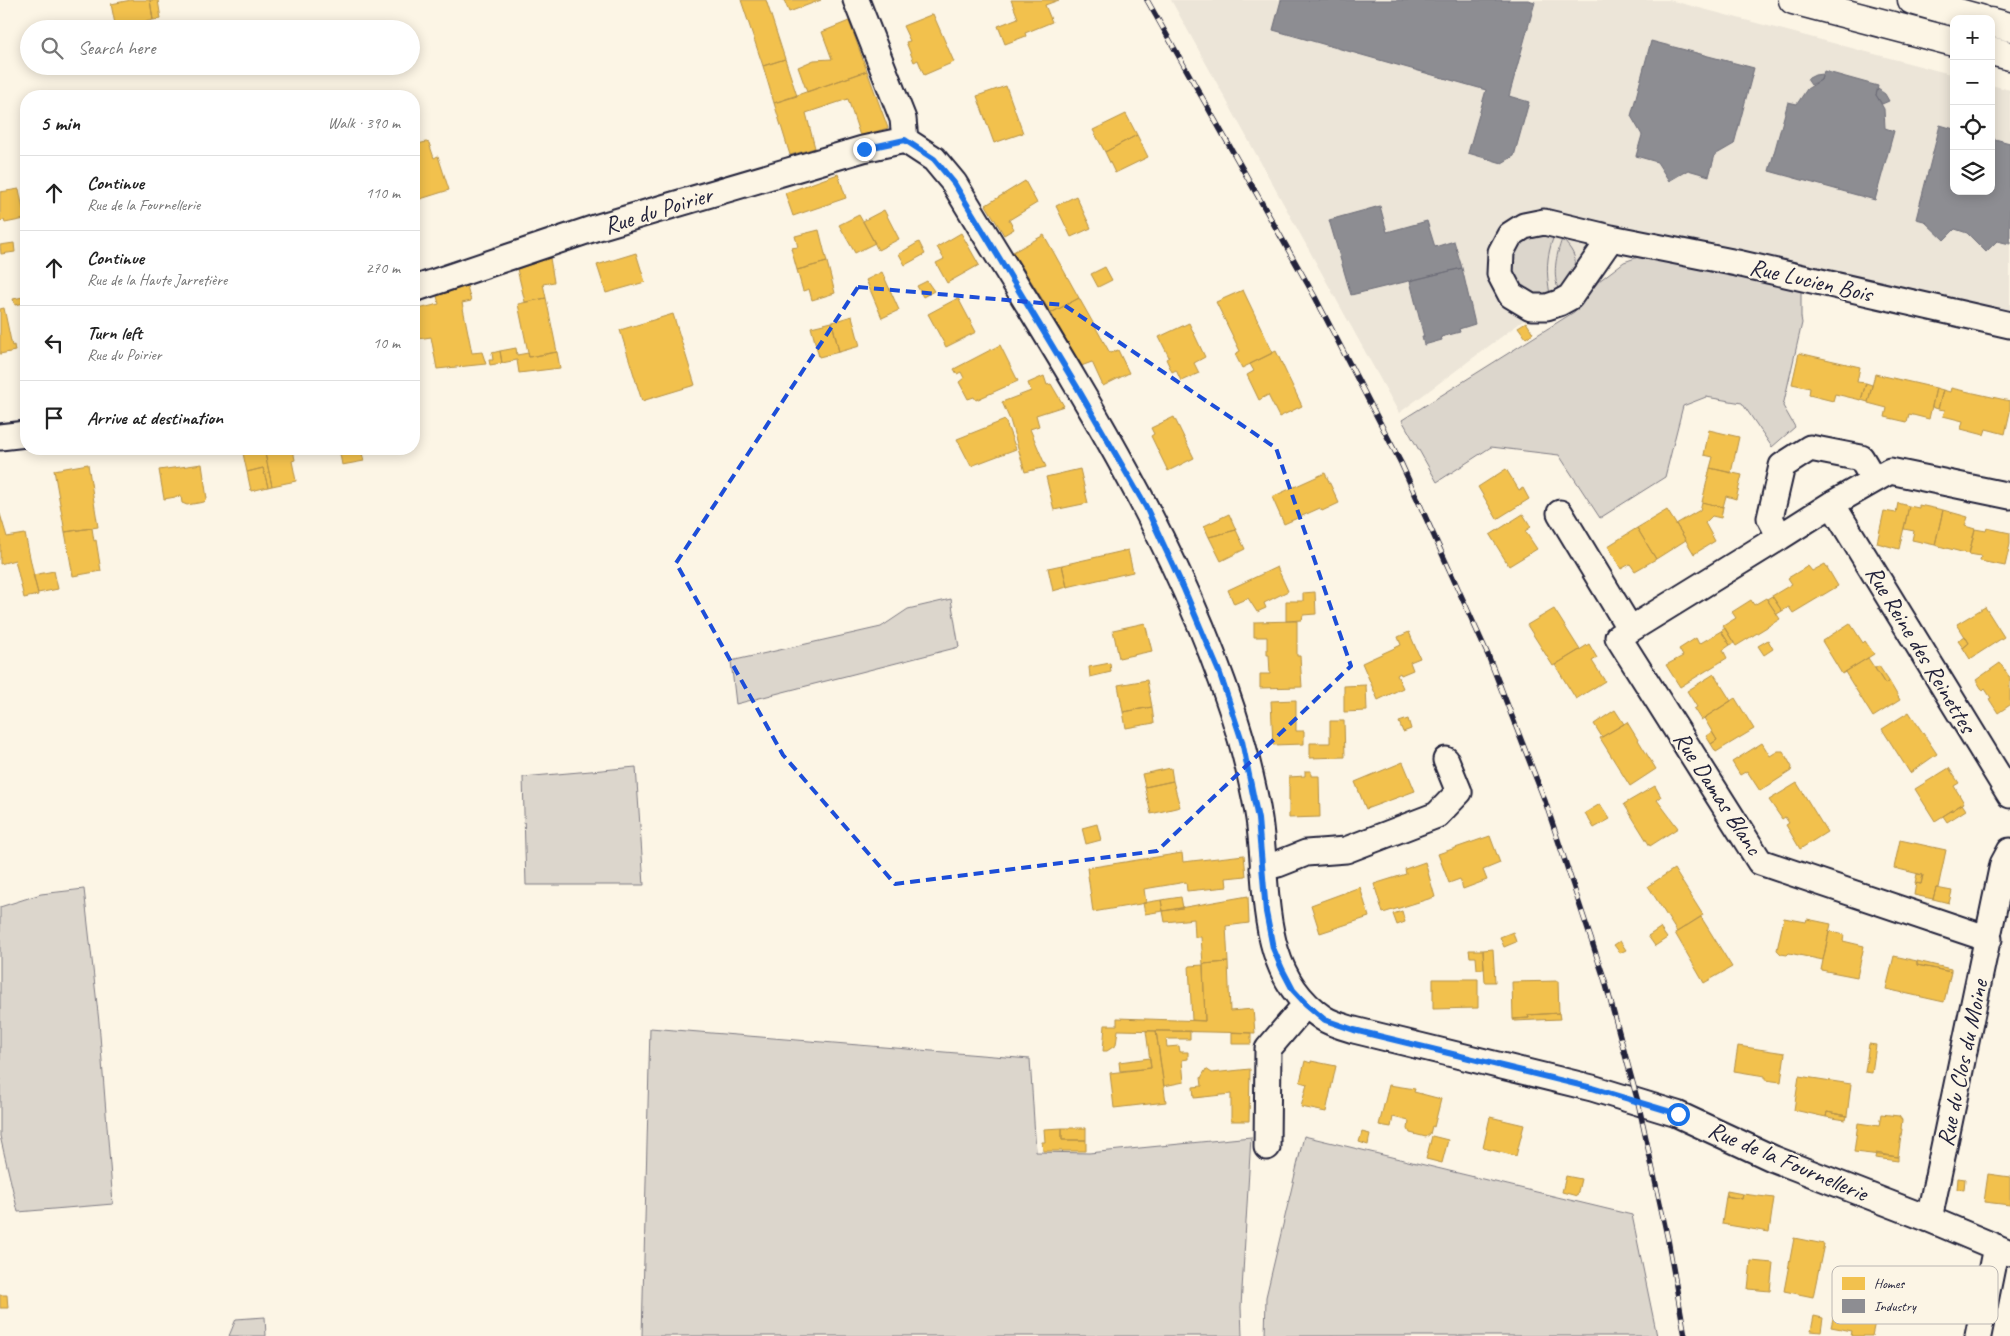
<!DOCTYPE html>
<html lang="en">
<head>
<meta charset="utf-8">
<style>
  body { margin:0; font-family:Caveat,sans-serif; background:#f2f2f2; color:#222 }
  .controls { position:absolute; right:15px; top:15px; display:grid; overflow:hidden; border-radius:10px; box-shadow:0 2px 12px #0003 }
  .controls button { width:45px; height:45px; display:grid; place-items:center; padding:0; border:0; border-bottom:1px solid #e0e0e0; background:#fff; color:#222; font:25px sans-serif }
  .stop { position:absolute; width:15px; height:15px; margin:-11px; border:4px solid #1a73e8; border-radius:50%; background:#fff }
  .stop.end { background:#1a73e8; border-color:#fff; box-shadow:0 1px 5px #0008 }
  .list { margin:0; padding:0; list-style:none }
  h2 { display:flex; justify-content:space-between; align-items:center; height:65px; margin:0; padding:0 20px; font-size:21px }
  h2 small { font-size:16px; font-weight:400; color:#767676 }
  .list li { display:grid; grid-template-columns:32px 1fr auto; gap:15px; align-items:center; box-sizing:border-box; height:75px; padding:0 20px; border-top:1px solid #e0e0e0 }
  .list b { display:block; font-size:19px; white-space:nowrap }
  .list p { margin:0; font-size:16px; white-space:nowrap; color:#767676 }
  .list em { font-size:16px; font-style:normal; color:#767676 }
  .icon { flex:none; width:28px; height:28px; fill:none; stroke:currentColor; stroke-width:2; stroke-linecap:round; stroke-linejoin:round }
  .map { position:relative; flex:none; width:2010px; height:1336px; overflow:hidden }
  .search { position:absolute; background:#fff; box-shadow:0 2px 12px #0003; left:20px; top:20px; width:400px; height:55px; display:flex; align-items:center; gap:12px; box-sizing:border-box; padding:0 18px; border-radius:28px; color:#767676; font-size:19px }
  .panel { position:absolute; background:#fff; box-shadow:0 2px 12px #0003; left:20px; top:90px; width:400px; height:365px; border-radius:20px }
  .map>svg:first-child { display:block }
  .built { fill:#ece5d8 }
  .green { fill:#dcd6cc; stroke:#7f7c84 }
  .homes { fill:#f2c14e; stroke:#b49148 }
  .industry { fill:#8d8d92; stroke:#6d6d78 }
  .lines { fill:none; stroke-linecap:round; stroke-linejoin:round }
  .minor-casing { stroke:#22223b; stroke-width:29 }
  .major-casing { stroke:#22223b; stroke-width:31 }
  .minor { stroke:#fcf5e5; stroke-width:25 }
  .major { stroke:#fcf5e5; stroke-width:28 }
  .rail-casing { stroke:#22223b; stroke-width:5.5 }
  .rail { stroke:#fcf5e5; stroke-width:4; stroke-dasharray:11; stroke-linecap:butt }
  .route { stroke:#1a73e8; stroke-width:6 }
  .marked { fill:none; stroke:#1d4ed8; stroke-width:4; stroke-dasharray:10 6; stroke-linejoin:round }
  .labels { text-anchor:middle; stroke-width:5; stroke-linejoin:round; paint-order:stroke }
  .street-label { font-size:24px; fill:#22223b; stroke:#fcf5e5 }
  .key { fill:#fcf5e5; stroke:#bbb6b2; stroke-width:1 }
  .key-label { font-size:14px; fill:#22223b }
</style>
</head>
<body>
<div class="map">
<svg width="2010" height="1336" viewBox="0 0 2010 1336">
  <rect width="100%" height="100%" fill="#fcf5e5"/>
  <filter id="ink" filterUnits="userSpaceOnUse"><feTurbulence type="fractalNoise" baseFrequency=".02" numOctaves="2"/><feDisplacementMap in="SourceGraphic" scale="10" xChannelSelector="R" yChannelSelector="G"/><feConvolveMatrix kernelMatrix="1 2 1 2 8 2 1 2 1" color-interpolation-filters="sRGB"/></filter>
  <g filter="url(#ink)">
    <path class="built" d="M1171,0H1669L1954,75V191H1991V85L2010,90V336L1622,247L1399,413Z"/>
    <path class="green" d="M1535,233L1554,235C1546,259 1546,270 1550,295C1545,296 1539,297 1535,296C1510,288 1503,258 1521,240C1525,237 1530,235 1535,233Z
      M1562,239C1583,260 1577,272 1559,292C1552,274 1556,256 1562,239Z
      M1641,256L1801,290V317L1802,323L1783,406L1795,427L1772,447L1742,403L1706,397L1683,406L1665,477L1600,518L1559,455L1491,447L1437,482L1402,420L1574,312L1599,281L1624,262Z
      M951,599L959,647L736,704L731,661L881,627L908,609Z
      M636,767L644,885H526L523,777Z
      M84,889L99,1022L113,1204L18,1212L0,1136V907L41,894Z
      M650,1028L1030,1059L1036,1152L1089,1153L1251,1137L1241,1307L1242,1336H642Z
      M1304,1136L1632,1215L1657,1336H1265L1266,1297Z
      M265,1317L266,1336H229L236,1319Z"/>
    <path class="homes" d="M131,0H150L153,20L116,29L111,4Z
      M150,0H158L161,19L153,20Z
      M741,0H766L785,59L763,66Z
      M784,0H821L789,12Z
      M1011,0H1059L1045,5L1052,22L1025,33L1026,36L1005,44L998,26L1018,18Z
      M933,14L954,62L924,75L918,60L914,62L906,42L910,41L903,26Z
      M849,21L867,71L807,92L798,67L814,60L832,59L822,32Z
      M785,59L797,96L774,103L763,66Z
      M867,71L888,128L860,136L848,99L806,113L815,148L790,155L774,103Z
      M1006,86L1023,133L994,143L977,96Z
      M1126,114L1137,135L1105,152L1093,130Z
      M1137,135L1148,157L1115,173L1105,152Z
      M426,142L429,143L434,158L438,156L449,190L414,201V145Z
      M838,174L846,198L793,216L785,193Z
      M1025,181L1037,203L1009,220L1014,229L1004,235L986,205Z
      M19,189L25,219L5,223L4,220L0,221V192Z
      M1076,196L1091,228L1071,237L1056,206Z
      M884,210L899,239L878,250L863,221Z
      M859,215L875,243L855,253L839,225Z
      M819,230L827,262L797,270L791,248L798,247L795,236Z
      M961,233L979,265L947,283L936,263L944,259L937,247Z
      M1044,235L1079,298L1051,313L1013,252Z
      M919,242L925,254L905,265L899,254Z
      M14,243L15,252L1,254L0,245Z
      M636,253L645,282L606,293L597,265Z
      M550,258L554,282L543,284L546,298L525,302L517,269Z
      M827,262L835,293L812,300L809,289L803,291L797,270Z
      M1105,267L1112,280L1098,287L1091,274Z
      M882,272L899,310L882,318L866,280Z
      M927,281L934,291L923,297L917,286Z
      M467,286L471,301L462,303L472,353L482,352L486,364L437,369L431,337L418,339L414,310L439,304L437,296Z
      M1243,290L1273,353L1242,368L1235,354L1240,351L1216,302Z
      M23,297L25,303L15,305L13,299Z
      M546,298L557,352L529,357L518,304Z
      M958,298L976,332L946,347L928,314Z
      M1079,298L1110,353L1118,350L1129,373L1103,386L1092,362L1081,366L1051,313Z
      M4,308L12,346L14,345L15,351L0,354V309Z
      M673,314L695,385L642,401L620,330Z
      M852,316L860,346L839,352L832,322Z
      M832,322L839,352L819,357L811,327Z
      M1526,322L1533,333L1526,338L1518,327Z
      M1189,323L1205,357L1194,363L1199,373L1181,381L1176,370L1172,372L1166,359L1169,357L1159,337Z
      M1000,345L1018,381L976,400L974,397L968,399L959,382L964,378L961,372L957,374L954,369Z
      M516,348L517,355L528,353L529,357L557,352L560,368L519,373L517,360L502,363L500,351Z
      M500,351L502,363L490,365L489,360H493L492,353Z
      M1276,351L1302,406L1279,417L1268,395L1259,400L1247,375L1254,371L1250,364Z
      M1799,353L1860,367L1857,382L1866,383L1861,400L1835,394L1833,401L1809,395L1810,388L1792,384Z
      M1875,374L1936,388L1929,419L1909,414L1907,422L1885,417L1887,408L1868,403Z
      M1044,376L1047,385L1051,384L1064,406L1036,415L1039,426L1030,429L1046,467L1025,472L1010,420L1002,402L1031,391L1028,383Z
      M1866,383L1872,385L1868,402L1861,400Z
      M1936,388L1943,390L1938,409L1932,407Z
      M1951,388L2010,401V412L2005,434L1986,429L1984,435L1961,429L1963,421L1943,416L1945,410L1938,409L1943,390L1950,392Z
      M1174,417L1194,458L1168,471L1151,436L1154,434L1151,428Z
      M1005,420L1016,449L971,466L957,439Z
      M1709,430L1739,437L1731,473L1710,468L1713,457L1704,455Z
      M242,449H264L272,486L268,487L263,468L247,472Z
      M264,449H293L295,460L292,461L296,481L272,486Z
      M339,449H361L364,461L342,465Z
      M88,464L98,527L65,532L54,470Z
      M202,464L207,499L204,502L187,505L182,503L181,496L164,499L159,470Z
      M263,468L268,487L251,491L247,472Z
      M1710,468L1742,475L1736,499L1726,496L1723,507L1702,502Z
      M1080,469L1088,503L1054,510L1046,477Z
      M1506,469L1519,490L1523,488L1529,499L1497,519L1478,487Z
      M1325,473L1339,503L1322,511L1320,508L1284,524L1272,497Z
      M1702,502L1723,507L1721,518L1712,516L1705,523L1715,541L1694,554L1676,524L1700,510Z
      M1898,503L1909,506L1899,549L1877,543L1884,511L1896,513Z
      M1919,505L1943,510L1935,545L1912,540L1914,531L1904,529L1909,506L1919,508Z
      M1667,510L1686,540L1656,559L1637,528Z
      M1943,510L1968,517L1965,526L1975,529L1969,554L1935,545Z
      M0,514L7,537L25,534L38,595L24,598L15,560L0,564Z
      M1229,514L1236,530L1209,537L1204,526Z
      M1523,514L1531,527L1525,531L1537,549L1509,566L1490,535Z
      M92,528L94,541L96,540L101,571L73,576L65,532Z
      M1637,528L1656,559L1635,571L1630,564L1621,569L1608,546Z
      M1987,528L2010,533V544L2005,566L1980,561L1981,556L1969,554L1975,529L1986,531Z
      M1236,530L1245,549L1221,561L1209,537Z
      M1128,550L1133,572L1067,587L1062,565Z
      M1825,564L1838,586L1793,613L1789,607L1782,611L1772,596L1792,584L1788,578L1808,566L1812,571Z
      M1062,565L1067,587L1053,591L1048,568Z
      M1277,567L1288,591L1264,603L1266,608L1257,612L1248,598L1234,604L1228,590Z
      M54,571L58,589L38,593L33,575Z
      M1315,592L1316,614L1303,615L1302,620L1286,621V601H1303V593Z
      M1772,596L1782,611L1777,614L1767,599Z
      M1766,598L1780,619L1736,646L1723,626L1736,618L1732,612L1751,600L1754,605Z
      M1985,607L2004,637L1970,659L1963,648L1969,643L1957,624Z
      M1554,609L1580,650L1553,666L1527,625Z
      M1297,621V656H1300L1302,687L1260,688V674H1270L1269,655H1267V637H1254V622Z
      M1145,623L1152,651L1119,658L1113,630Z
      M1850,623L1863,643L1865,641L1874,654L1842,674L1822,641Z
      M1725,628L1734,643L1730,645L1721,631Z
      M1721,631L1730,645L1723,650L1727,658L1680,687L1666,665L1683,656L1679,649L1696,638L1699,644Z
      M1409,632L1420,658L1410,662L1413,670L1401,675L1400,673L1397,675L1403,688L1378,700L1362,663L1401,645L1398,637Z
      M1965,636L1969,643L1963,648L1958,641Z
      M1768,640L1773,649L1764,655L1758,646Z
      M1589,644L1597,658L1592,661L1605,681L1576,699L1555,665Z
      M1868,658L1885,684L1889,681L1900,700L1873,717L1845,672Z
      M1110,663L1111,672L1090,677L1089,667Z
      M2000,663L2010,678V705L1998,713L1989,699L1991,698L1985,689L1983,691L1976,680Z
      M1879,666L1889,681L1885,684L1875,668Z
      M1714,674L1731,701L1701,720L1694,709L1697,707L1687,691Z
      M1147,680L1152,707L1123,712L1118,685Z
      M1366,685L1367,711L1344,712V686Z
      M1735,698L1754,729L1716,752L1711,744L1717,740L1704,718Z
      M1296,700V731H1304V744L1273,745L1271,701Z
      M1152,707L1154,723L1126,728L1123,712Z
      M1615,710L1624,724L1602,737L1594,724Z
      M1909,712L1937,754L1910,773L1882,729Z
      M1408,719L1411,729L1403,732L1399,722Z
      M1330,721H1344L1345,757L1310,758V743H1330Z
      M1627,722L1656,769L1630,786L1600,738Z
      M1712,732L1717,740L1711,744L1706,736Z
      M1762,743L1770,756L1778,751H1783L1792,767L1791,771L1760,791L1747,771L1740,775L1732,762Z
      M1403,762L1415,791L1366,809L1355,782Z
      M1171,768L1173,781L1145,787L1142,774Z
      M1949,768L1959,783L1954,786L1964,803L1935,821L1915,789Z
      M1305,771H1311V776H1319L1320,817L1289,818V777L1305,776Z
      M1173,781L1180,807L1151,814L1145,787Z
      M1797,783L1827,832L1800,849L1786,825L1789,823L1785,817L1782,819L1769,800Z
      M1655,786L1661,797L1657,800L1678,828L1650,846L1624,804Z
      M1600,804L1610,819L1594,828L1585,813Z
      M1962,804L1966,810L1947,822L1943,816Z
      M1097,824L1101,840L1086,844L1082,828Z
      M1490,836L1500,863L1483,870L1487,880L1463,889L1460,879L1449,883L1438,854Z
      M1900,840L1946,850L1938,888H1936L1933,899L1914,895L1916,883L1921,884L1923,875L1894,868Z
      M1182,853L1183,862L1244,855L1246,876L1226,878L1227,887L1187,891L1186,882L1144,889L1146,903L1093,912L1087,868Z
      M1425,862L1435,897L1383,913L1374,884L1406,874L1405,869Z
      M1674,869L1703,915L1677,932L1648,886Z
      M1917,874L1923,875L1921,884L1915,883Z
      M1360,887L1369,917L1320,933L1311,905Z
      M1936,888L1952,891L1949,903L1933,899Z
      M1248,896L1249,923L1226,926L1228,962L1203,964L1201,937H1195L1194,919L1165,922L1163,911Z
      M1181,897L1183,908L1163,911L1161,900Z
      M1161,900L1163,911L1145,914L1143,903Z
      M1402,911L1405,922L1397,925L1393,914Z
      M1701,917L1732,967L1704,983L1675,933Z
      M1784,918L1806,922L1807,919L1831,924L1823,960L1789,953L1787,955L1781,954L1777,950Z
      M1660,928L1667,938L1655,946L1648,936Z
      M1829,931L1844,935L1843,941L1864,946L1857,977L1821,970Z
      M1513,932L1516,942L1504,947L1500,937Z
      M1620,941L1626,950L1620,953L1614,945Z
      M1493,949L1495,982H1485L1483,950Z
      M1469,950H1483L1484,969H1477L1476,957H1470Z
      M1894,956L1917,961V965L1951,972L1944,1002L1886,989Z
      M1917,961L1951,969V972L1917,965Z
      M1228,962L1230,1011L1253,1009L1255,1033L1118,1030L1116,1045L1107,1051H1103L1105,1025H1117V1018L1205,1021L1203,964Z
      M1203,965L1205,1021L1192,1020L1189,966Z
      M1433,979H1478V1008L1433,1009Z
      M1558,981L1559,1013L1528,1015L1529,1018L1513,1019L1512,982Z
      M1559,1013L1560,1019L1514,1021L1513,1019L1529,1018L1528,1015Z
      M1146,1031H1156L1166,1102L1114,1108L1110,1073L1151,1068Z
      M1156,1031H1190V1039H1166L1167,1047L1179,1046L1180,1052H1188V1059L1182,1060L1184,1082L1164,1086Z
      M1232,1032L1251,1033V1044H1232Z
      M1869,1044L1876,1045L1872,1073L1865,1072Z
      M1738,1046L1785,1053L1781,1082L1765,1080V1076L1734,1071Z
      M1150,1058L1151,1068L1120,1071L1119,1062Z
      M1305,1061L1311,1063V1061L1336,1066L1326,1112L1301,1107L1307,1084L1300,1082Z
      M1206,1069L1212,1073L1250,1069L1249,1121H1231V1094L1194,1098L1193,1087L1202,1086L1201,1078Z
      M1799,1076L1851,1084L1847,1116L1827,1112L1826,1117L1794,1110Z
      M1389,1085L1415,1089L1414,1092L1441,1099L1434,1127L1432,1126L1430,1134L1426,1137L1410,1133L1408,1129L1409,1121L1393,1117L1391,1127L1379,1125Z
      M1827,1112L1847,1116L1846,1120L1826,1117Z
      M1881,1114L1899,1116L1902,1120L1901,1129H1902L1898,1157L1854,1152L1858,1123L1879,1126Z
      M1490,1117L1524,1125L1516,1156L1483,1148Z
      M1062,1128H1086V1140H1062Z
      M1062,1128V1140H1086V1151H1043L1042,1142H1045L1044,1129Z
      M1362,1132L1370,1134L1368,1145L1359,1142Z
      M1432,1136L1448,1140L1442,1163L1426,1159Z
      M1876,1153L1898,1157V1161L1875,1158Z
      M1988,1174L2010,1177V1205L1984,1202Z
      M1566,1176L1581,1179L1577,1196L1562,1192Z
      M1958,1178L1965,1179L1964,1190L1957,1189Z
      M1727,1191L1743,1194L1742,1199L1726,1196Z
      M1743,1194L1774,1198L1769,1232L1722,1224L1726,1196L1742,1199Z
      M1794,1238L1824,1244L1813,1297L1784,1291Z
      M1751,1261L1773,1263L1770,1291L1748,1289Z
      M1839,1293L1879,1303L1872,1336H1851L1852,1331L1831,1327Z
      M0,1295H7L8,1308H0Z
      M1814,1316L1823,1318L1821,1332L1811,1331Z"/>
    <path class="industry" d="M1281,0H1528L1535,2L1509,96L1529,102L1514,156L1502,163L1468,153L1486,90L1273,30Z
      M1651,41L1754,68L1734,144L1715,155L1709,176L1688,170L1669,181L1657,162L1636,156L1642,135L1631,116Z
      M1824,71L1878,86L1876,95L1884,109L1885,128L1894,131L1875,200L1769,171L1788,102L1797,104L1807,89L1821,80Z
      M1822,74L1821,80L1811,85L1807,79L1815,75Z
      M1878,89L1885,94L1889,101L1882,104L1876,95Z
      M1940,125L1954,129V191H1991V138L2010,143V244L1997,241L1986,252L1967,233L1955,229L1944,240L1924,221L1916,219Z
      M1380,206L1387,232L1427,221L1435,247L1454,241L1462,268L1351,295L1329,220Z
      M1462,268L1475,324L1459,329L1460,332L1441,337L1442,340L1424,345L1422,337H1424L1410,281Z"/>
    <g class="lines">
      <g class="minor-casing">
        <path id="minor" d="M856,0L903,119L905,140
          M905,140L934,159L954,183C1061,361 1182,537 1241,739C1248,765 1255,793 1259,819C1269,888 1257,973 1323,1018C1332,1024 1344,1027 1354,1030L1592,1088L1677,1114L1774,1159L1929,1219L2010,1253
          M1611,238L1570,297L1559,303L1547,307H1531L1511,295L1500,274L1501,252L1510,235L1524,226L1544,222L1611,238L1737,263L2010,325
          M414,289L595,228L863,149L905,140
          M0,437L26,434
          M1874,480L1861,458L1810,448L1782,466L1770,518L1780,537L1618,637L1760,862L1989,939
          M1832,504L2010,795
          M1560,513L1630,629
          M1780,537L1832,504L1890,471L2010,496
          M1263,868L1278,864L1306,853L1346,850L1437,815L1459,792L1446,760
          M1267,1147L1268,1049L1306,1004
          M1929,1219L2003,864L2010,851
          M1978,1336L1996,1247"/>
      </g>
      <g class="major-casing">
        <path id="major" d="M1793,0L1954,42
          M1912,0L1980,19
          M1991,22L2010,27
          M1991,51L2010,56"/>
      </g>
      <use href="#minor" class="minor"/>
      <use href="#major" class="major"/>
      <g class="rail-casing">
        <path id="rail" d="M1147,0L1315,297L1401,463L1488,655L1545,801L1605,981L1638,1102L1668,1240L1685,1336"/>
      </g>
      <use href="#rail" class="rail"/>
    </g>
  </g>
  <g class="lines" filter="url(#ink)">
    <path class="route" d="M864,149L905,140L934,159L954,183L1077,387L1146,507L1184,589L1220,674L1242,741L1258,819L1266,912L1273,948L1282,969L1293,990L1306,1004L1325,1020L1354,1030L1592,1088L1678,1114"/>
  </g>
  <path class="marked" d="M858,287L1064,305L1276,448L1351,666L1157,851L895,884L783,755L676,563Z"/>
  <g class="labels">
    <g class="street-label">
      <text transform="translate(658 210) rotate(-17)" y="8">Rue du Poirier</text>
      <text transform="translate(1811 280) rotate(13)" y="8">Rue Lucien Bois</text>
      <text transform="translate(1921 649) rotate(59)" y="8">Rue Reine des Reinettes</text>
      <text transform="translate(1718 793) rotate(57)" y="8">Rue Damas Blanc</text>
      <text transform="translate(1962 1063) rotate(-78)" y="8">Rue du Clos du Moine</text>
      <text transform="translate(1788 1161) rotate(23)" y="8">Rue de la Fournellerie</text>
    </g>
  </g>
  <rect x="1832" y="1266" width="166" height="58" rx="8" class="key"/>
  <rect x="1842" y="1277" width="23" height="13" fill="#f2c14e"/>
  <rect x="1842" y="1299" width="23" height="14" fill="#8d8d92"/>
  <g class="key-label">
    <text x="1874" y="1288">Homes</text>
    <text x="1874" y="1311">Industry</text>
  </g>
</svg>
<div class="controls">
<button>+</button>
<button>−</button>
<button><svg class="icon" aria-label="locate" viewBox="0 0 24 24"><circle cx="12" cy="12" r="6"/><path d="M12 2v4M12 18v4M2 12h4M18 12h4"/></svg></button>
<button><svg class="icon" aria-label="layers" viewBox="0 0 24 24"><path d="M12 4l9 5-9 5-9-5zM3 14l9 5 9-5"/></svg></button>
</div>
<div class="stop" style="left:1678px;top:1114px"></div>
<div class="stop end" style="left:864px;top:149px"></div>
<div class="search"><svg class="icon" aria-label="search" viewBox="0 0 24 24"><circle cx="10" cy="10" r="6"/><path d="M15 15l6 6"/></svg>Search here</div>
<section class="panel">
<h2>5 min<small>Walk · 390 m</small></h2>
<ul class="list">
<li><svg class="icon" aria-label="ahead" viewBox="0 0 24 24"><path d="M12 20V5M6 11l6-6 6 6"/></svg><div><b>Continue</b><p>Rue de la Fournellerie</p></div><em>110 m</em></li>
<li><svg class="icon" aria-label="ahead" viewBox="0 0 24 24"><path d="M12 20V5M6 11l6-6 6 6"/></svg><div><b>Continue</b><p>Rue de la Haute Jarretière</p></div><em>270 m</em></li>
<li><svg class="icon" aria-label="left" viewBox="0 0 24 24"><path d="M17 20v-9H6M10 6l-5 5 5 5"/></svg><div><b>Turn left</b><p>Rue du Poirier</p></div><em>10 m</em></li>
<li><svg class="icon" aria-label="arrive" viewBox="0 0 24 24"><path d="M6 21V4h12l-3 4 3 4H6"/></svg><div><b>Arrive at destination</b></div></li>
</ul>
</section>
</div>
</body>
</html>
